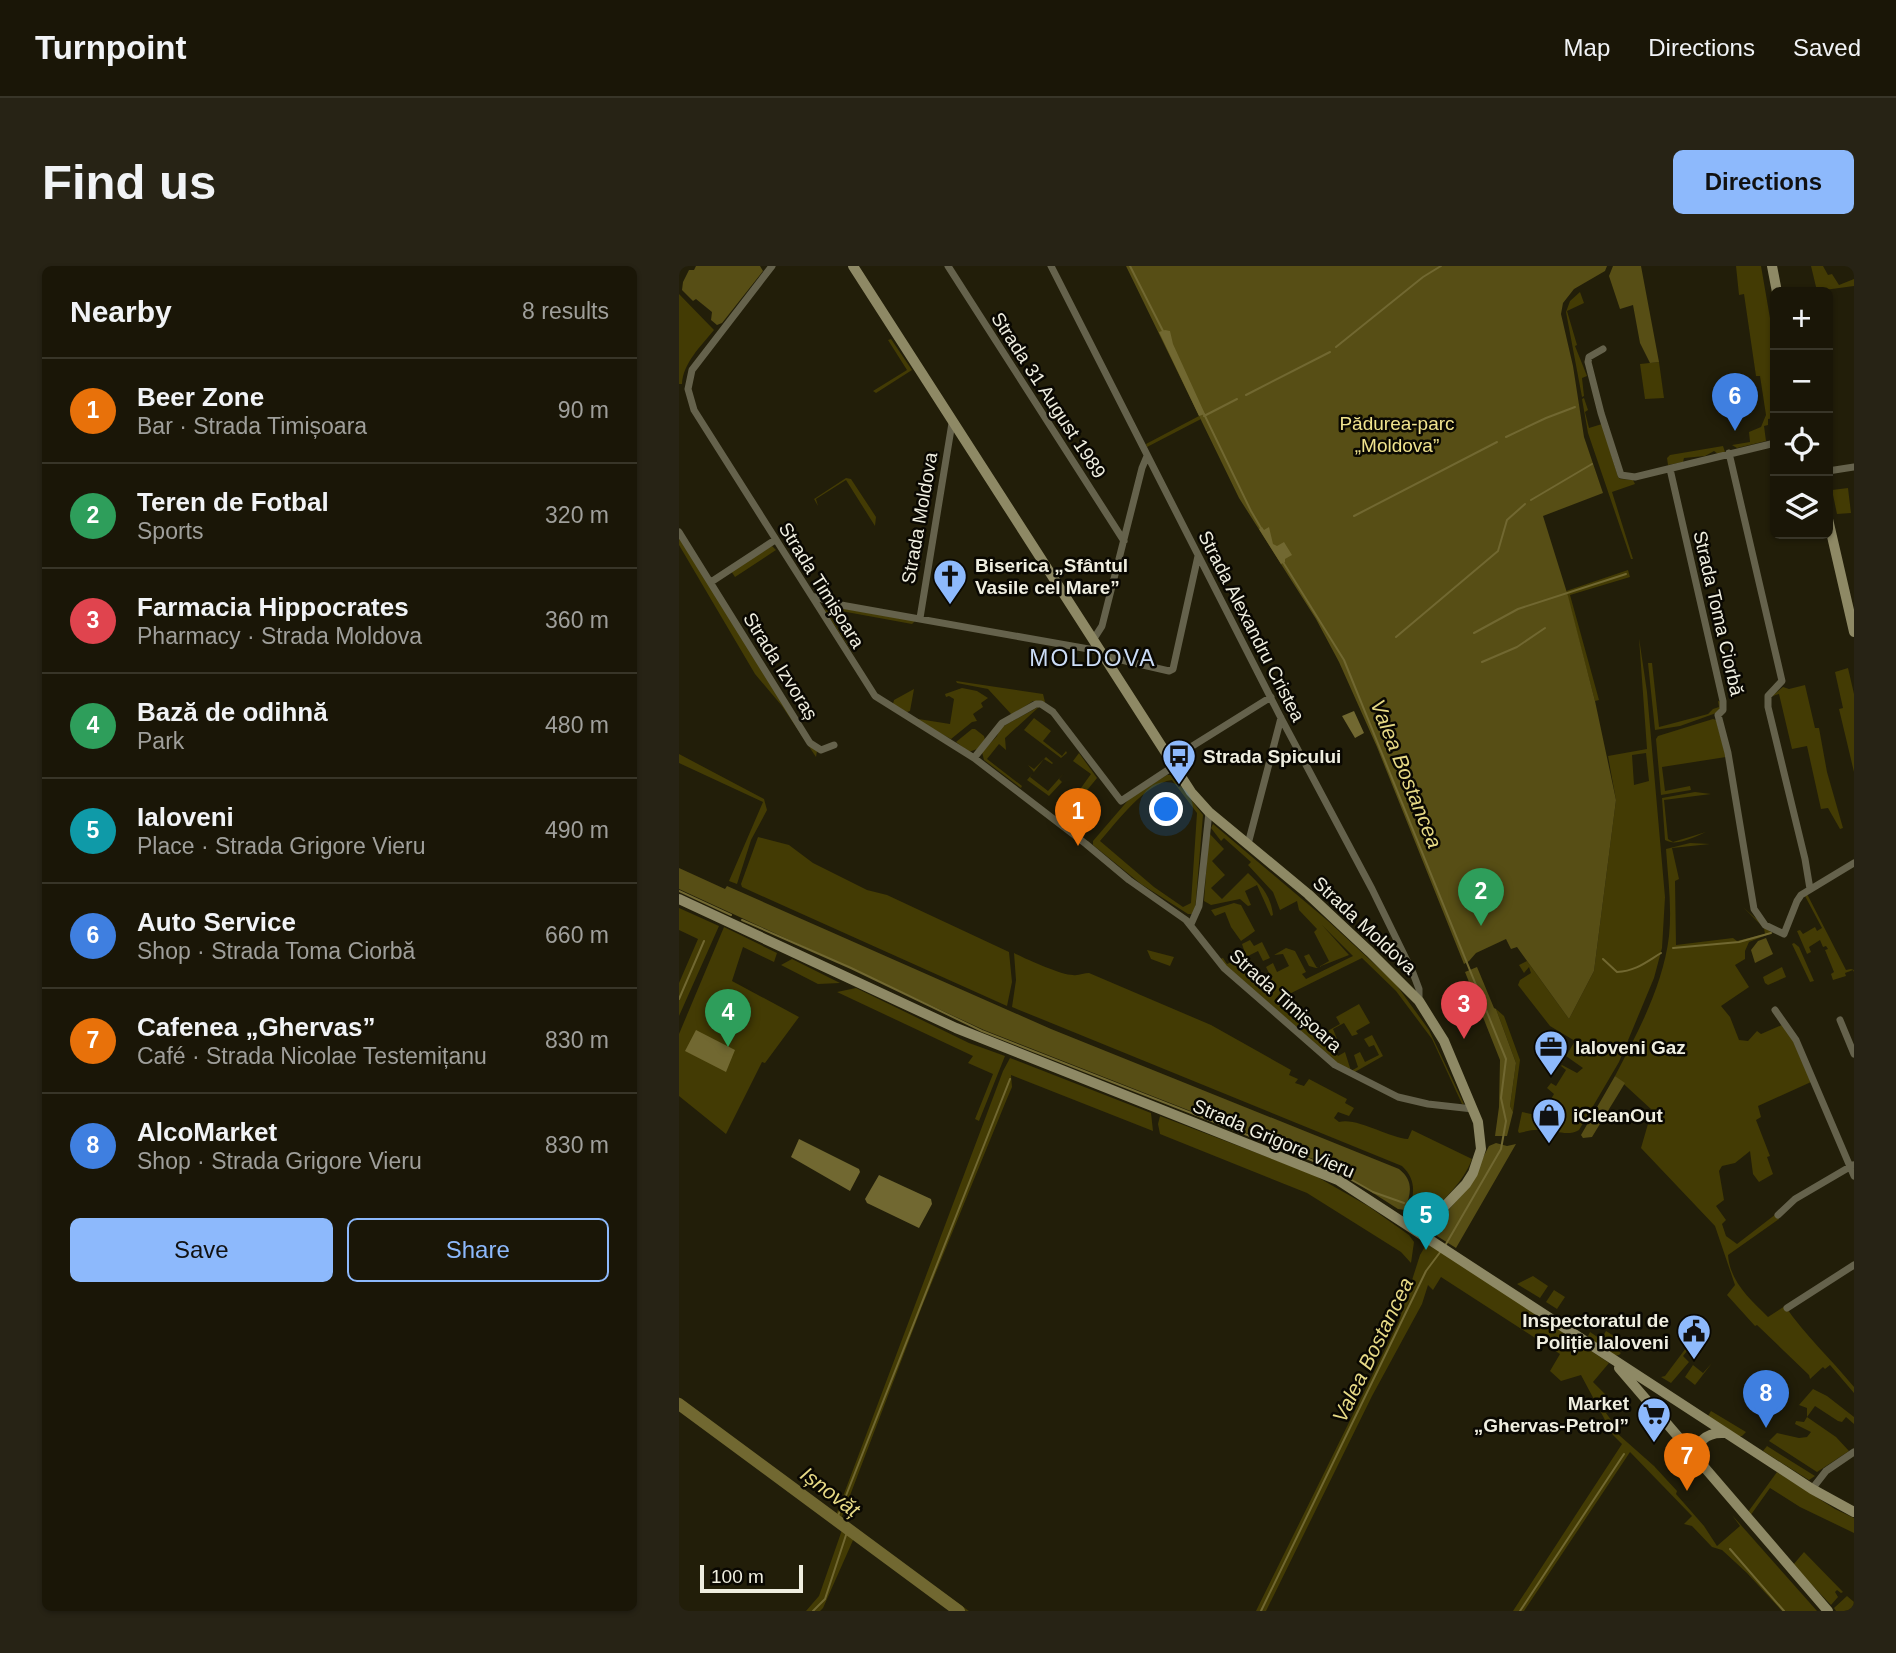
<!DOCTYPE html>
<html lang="en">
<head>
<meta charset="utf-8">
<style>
  body { margin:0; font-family:Arial,sans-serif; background:#272315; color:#f1f3f6 }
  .controls { position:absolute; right:21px; top:21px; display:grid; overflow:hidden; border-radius:10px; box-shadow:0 2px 5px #0004 }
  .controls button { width:63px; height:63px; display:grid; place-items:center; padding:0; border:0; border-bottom:2px solid #383528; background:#1a1607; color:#f1f3f6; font:35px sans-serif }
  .scale { position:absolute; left:21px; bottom:18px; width:103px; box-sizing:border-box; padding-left:7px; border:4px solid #efeee0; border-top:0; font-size:19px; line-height:24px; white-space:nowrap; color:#efeee0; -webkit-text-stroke:5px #0a0802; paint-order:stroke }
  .you { position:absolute; left:488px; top:544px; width:24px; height:24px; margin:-18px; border:5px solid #fff; border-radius:50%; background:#1a73e8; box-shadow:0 0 0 10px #1a73e833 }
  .badge { display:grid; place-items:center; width:46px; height:46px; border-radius:50%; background:#8db9fc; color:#fff; font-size:23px; font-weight:700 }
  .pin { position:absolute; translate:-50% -58px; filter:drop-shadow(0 2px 4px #0008) }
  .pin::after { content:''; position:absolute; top:37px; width:24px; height:21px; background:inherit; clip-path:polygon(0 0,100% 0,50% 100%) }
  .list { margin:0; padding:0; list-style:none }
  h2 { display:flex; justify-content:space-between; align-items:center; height:91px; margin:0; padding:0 28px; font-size:30px }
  h2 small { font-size:23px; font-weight:400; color:#9f9f9b }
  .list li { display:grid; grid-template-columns:46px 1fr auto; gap:21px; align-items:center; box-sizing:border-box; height:105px; padding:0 28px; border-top:2px solid #383528 }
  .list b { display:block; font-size:26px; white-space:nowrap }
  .list p { margin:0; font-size:23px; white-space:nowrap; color:#9f9f9b }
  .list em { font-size:23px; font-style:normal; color:#9f9f9b }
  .actions { display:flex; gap:14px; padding:21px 28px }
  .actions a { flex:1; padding:16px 0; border:2px solid #8db9fc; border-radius:10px; text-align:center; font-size:24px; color:#8db9fc }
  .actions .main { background:#8db9fc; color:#111 }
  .icon { flex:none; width:38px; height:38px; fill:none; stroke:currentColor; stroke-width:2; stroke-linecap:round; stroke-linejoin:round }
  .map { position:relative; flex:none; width:1175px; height:1345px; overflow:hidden; border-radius:10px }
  header { display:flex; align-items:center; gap:42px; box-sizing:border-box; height:98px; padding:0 35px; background:#1a1607; border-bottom:2px solid #383528 }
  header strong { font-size:33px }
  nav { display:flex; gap:38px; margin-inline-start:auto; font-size:24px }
  .intro { display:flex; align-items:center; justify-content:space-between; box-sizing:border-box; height:168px; padding:0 42px }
  h1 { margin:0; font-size:49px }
  .button { padding:18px 32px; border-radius:10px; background:#8db9fc; color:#111; font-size:24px; font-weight:700 }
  main { display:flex; gap:42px; padding:0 42px }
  aside { flex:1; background:#1a1607; border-radius:10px; box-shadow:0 2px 5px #0004 }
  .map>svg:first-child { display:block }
  .green { fill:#433b04; fill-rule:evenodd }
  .forest { fill:#574e15 }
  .water { fill:#716831 }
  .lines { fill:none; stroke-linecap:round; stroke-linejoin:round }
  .stream { stroke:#716831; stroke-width:2 }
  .river { stroke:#716831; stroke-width:12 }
  .street { stroke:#65624c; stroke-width:7 }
  .secondary { stroke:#8e8965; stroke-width:10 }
  .labels { text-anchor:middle; stroke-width:5; stroke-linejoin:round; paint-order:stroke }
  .street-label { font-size:19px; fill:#efeee0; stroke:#0a0802 }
  .park-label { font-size:19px; fill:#f0e38e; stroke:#0a0802 }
  .poi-label { font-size:19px; font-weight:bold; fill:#efeee0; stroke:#0a0802; text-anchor:start }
  .water-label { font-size:21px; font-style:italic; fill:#e6d985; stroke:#0a0802 }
  .quarter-label { font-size:23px; letter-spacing:2px; fill:#cbdcf6; stroke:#0a0802 }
</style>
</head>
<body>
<header>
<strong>Turnpoint</strong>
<nav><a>Map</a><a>Directions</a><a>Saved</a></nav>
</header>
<div class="intro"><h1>Find us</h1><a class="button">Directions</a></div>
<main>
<aside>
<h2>Nearby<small>8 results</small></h2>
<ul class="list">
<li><span class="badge" style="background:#e8710a">1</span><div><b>Beer Zone</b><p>Bar · Strada Timișoara</p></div><em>90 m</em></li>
<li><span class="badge" style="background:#2e9e5b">2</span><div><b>Teren de Fotbal</b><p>Sports</p></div><em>320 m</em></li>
<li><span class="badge" style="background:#e0444e">3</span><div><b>Farmacia Hippocrates</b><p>Pharmacy · Strada Moldova</p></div><em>360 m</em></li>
<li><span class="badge" style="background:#2e9e5b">4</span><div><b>Bază de odihnă</b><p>Park</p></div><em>480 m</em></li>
<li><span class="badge" style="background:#0f9aa8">5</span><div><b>Ialoveni</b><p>Place · Strada Grigore Vieru</p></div><em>490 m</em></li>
<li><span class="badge" style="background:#3f7fe0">6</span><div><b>Auto Service</b><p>Shop · Strada Toma Ciorbă</p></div><em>660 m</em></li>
<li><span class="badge" style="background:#e8710a">7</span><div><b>Cafenea „Ghervas”</b><p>Café · Strada Nicolae Testemițanu</p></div><em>830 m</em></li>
<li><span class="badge" style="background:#3f7fe0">8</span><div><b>AlcoMarket</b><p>Shop · Strada Grigore Vieru</p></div><em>830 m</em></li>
</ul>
<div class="actions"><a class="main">Save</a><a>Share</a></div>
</aside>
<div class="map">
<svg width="1175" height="1345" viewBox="0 0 1175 1345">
  <rect width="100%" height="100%" fill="#221e09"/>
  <path class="green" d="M1057,0H1082L1096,81V152L1089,153V159L1085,160L1087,175L1058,182L1053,179L1071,176L1070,166L1082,161L1087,149L1081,110H1077L1065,28L1060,29Z
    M1132,0H1144L1149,9L1153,8L1160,19L1175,13V20L1138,25Z
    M901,26L905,37L888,45L898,79L896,80L908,110L903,112L905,130L903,131L887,46L891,35Z
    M0,28L35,64C22,80 4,97 3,118H0Z
    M212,73L233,104L197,127L194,125L228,104L209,74Z
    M980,96L985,132L966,133L961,98Z
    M905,132L909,144L906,146L910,162L923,158L939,211L941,213L954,214L956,218L933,226L954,293H952L909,167L903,133Z
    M520,150L522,153L468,181L467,178Z
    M1044,180L1046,186L1039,188L1035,185L1026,190L1005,192L1004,196L989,199L988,192L991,189Z
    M167,212L172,213L197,251L196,260L167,214L137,233L139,240L135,233Z
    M1169,222L1172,247L1158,248L1153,224Z
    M0,270L138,485L137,491L103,440L76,408L0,279Z
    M93,280L97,284L56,311L52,305Z
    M949,304L951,311L891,329L920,434L916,435L887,325Z
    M148,340H150L236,355L233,358L151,343L149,347L178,393L146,345Z
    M960,372L968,426L986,631L983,682L975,712L940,796L900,864C888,871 877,864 864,864C855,863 849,865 840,867L839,865L843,846L862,850L875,828L868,822L872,817L877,820L887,804L882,800L883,799L898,807L904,802L887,790L896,775L871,760L839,719L841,714L852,707L850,701L845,707L840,699L848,695L890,753L915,705L937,534L929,490L968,483ZM967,487L970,515L955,519L953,489Z
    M969,397H973L980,461L1029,448L1034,443L1040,441L1039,435L1043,436L1040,446L1001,460L976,464Z
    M1169,402L1175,428V506L1160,443L1164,442L1156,406Z
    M277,415L364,428L366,436L354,435L333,449L309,423L278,417Z
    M1126,419L1136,462H1140L1148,506L1164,562L1161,563L1149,542L1142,543L1128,480L1113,483L1100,428L1093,430L1104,421L1110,423Z
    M283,422L298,425L309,432L302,437L304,441L294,448L298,455L293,456L272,473L233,452L271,458L275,433L270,430L267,431L266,428Z
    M235,423L231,445L228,446L214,438L215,434Z
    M361,440L326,472L327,484L320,478L308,493L343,520L342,522L305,494L303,486L318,470L321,462Z
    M355,452L372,465L364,475L383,490L387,485L388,487L382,492L345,464Z
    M1034,453L1037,454L1047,491L983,501L986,525L1011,520L1012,524L982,529L977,473L979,470Z
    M293,463H296L305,470L306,474L298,483L290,486L277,476Z
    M400,487L418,512L384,554L381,551L412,508L394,495Z
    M0,488L85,533L88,544L72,574L58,618L50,615L84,536L0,497Z
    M367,491L374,497L373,498L365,493L351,511L369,525L385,507L380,513L383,516L370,530L348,514L355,506L349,499L355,503Z
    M488,509H493L524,549L516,645L513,648H509L462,618L414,579V575L451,532ZM493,514L518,547L512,637L504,641L475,621L421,575C439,555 465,518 493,514Z
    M1016,526L1032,528L985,534L989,573L994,576L1027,566C1015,571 998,581 986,574L983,532Z
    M534,558L649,655L716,717L750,764L785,838H783L753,773L717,725L683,692L596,735L636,772L661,758L657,751L680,738L691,757L677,765L679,768L673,770L665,757L654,763L660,778L654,782L659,790L666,786L672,805L679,801L675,789L681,786L686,796L700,789L695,779L690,781L685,773L693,769L704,790L674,807L663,801L546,699L541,693L544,692L548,698L567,690L563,678L571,674L575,680L583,676L591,692L584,695L579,685L569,690L584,718L593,713L587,701L594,697L598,706L610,700L604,688L595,689L607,682L616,685L627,706L623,708L627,713L674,690L643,659L670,689L637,702L630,700L625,690L630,688L638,702L650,695L635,666L638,663L620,644L618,635L601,644L594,626L569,599L572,596L545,572L542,575L532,562Z
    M530,567L545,583L533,595L546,609L532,622L543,633L569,607C582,619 592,630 594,649L592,650L578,619L566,625L572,639L569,640L561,633L532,639L525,635Z
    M79,571L110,579L134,597L188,624L208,629L330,686L333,716L328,740L63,621L62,618Z
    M1011,577L1031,578L993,582L1000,613L996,615L997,679L1054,672L1058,675L1086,668L1085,662L1064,641L1093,667L1070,676L1066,685V693L1056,699L1070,721L1042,740L1051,751L1060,774L1069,775L1078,765L1082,768L1103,759L1114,775L1132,816L1079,840L1082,851L1077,854L1091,890L1088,891L1094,908L1080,916L1074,908L1071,885L1056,897L1043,900L1040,905L1045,934L1037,940L1047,954L1043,958L1047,970L1058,978L1097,948L1100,953L1049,989C1051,1016 1071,1033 1089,1051L1106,1040C1126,1069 1152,1093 1175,1121V1127L1151,1099L1146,1103L1144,1101L1131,1113L1130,1109L1078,1059L1076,1060L1048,1029L1056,1019L1036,960L962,882L973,844L936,810C959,766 984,720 990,670C993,641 989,612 987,583Z
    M1128,628L1167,704L1172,703L1175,704V706L1174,704L1166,707L1167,710L1154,714L1152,708L1155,706L1146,684L1149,683L1147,680L1144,681L1141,674L1130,681L1132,686L1128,688L1118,665L1121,664L1124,668L1136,661L1138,665L1143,662L1126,630Z
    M555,637L562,639L576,665L562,675L552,661L546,646L536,650L532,644Z
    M0,642L40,660L0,750V717L19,673L0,664Z
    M45,661L98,687L95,696L64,681L53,715L120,751L86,797L83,796L47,868L0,830V768Z
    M1115,677L1120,681L1135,715L1131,716L1113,678Z
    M468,684L495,691L491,700L472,693Z
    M335,687C347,693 382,709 394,709C399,710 405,707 410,707L532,759L612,804L610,809L619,813L616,817L625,820L630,813L668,833L666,837L675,842L670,850L659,846L655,852L660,856C678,851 710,872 729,873L733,864L793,893C784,917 765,933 747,952L730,947C735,928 738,914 723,900L333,741L337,714Z
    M113,693L161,717L139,718L102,699Z
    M1103,701L1107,711L1089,719L1086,717L1084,711Z
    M177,722L290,777L326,790L300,855L296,853L314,808L289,797L294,790L158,726Z
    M817,743L825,750L841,794L834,846L831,840L837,797Z
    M331,792L472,847L474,865L332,809L333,821L327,835L242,1043L162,1253L290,1345H273L175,1272L144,1342L141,1345H127L140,1330L163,1264L0,1144V1131L157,1249L324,805Z
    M481,850L633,908L689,940L730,969L735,976L732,997L722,986L628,927L481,868L479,858Z
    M747,979H754L930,1097L914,1116L927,1129L923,1133L931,1143L927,1147L935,1158L939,1156L941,1159L940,1169L975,1200L998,1225L997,1228L1025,1260L1038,1280L1061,1260L1053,1249L1138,1345H1103L1068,1307L1043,1284L1033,1281L1013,1260L1005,1258L1013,1250L951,1186L845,1345H834L943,1178L934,1169L902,1109L882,1115L871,1105L881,1088L762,1011L754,1024L749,1019L743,1038L693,1130L587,1345H577L720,1055L741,989Z
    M854,1010L869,1020L861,1032L838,1018Z
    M875,1024L886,1031L878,1043L867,1036Z
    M927,1065L948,1078L943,1085L923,1072Z
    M911,1066L942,1087L940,1089L935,1090L908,1072Z
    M1019,1066L1022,1068L1004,1090L1010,1096L992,1117L982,1111L986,1110Z
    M1033,1097L1016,1119L1006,1111L1014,1099L1024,1107Z
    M1134,1123L1148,1130L1175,1151V1158L1167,1151L1163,1156L1159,1155L1136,1140L1128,1151L1157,1171L1170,1185L1138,1206L1090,1175L1098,1167L1120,1172L1128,1171L1132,1166L1116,1158L1117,1155L1125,1156L1128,1151V1142L1120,1139Z
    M1032,1145L1067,1166L1063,1170H1060L1029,1150Z
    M1088,1180L1136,1210L1130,1214L1084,1185Z
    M1098,1206L1156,1243L1175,1252V1267L1121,1241L1091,1222L1071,1250L1069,1246Z
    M1125,1286L1164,1326L1162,1327L1158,1324L1156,1326L1159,1331L1152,1339L1114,1299Z
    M1168,1330L1175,1336V1345H1157L1155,1342Z"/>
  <path class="forest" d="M17,0H81L84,5L43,57L38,59L32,54L33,46L17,33L14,35L3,24L4,16L10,4H15Z
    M447,0H928L926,5L895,23L884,37L882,48L894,100L905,171L924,227L864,250L889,330L916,435L937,534L915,705L890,753L838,681L832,683L827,673L797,687L790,695L785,698L698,481L660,396L637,353L560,232Z
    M934,0H962L980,96L971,97L961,77L954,39L941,43L930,10Z
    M0,602L46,623L48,620L64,627L372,763L720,903C735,915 732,927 726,944L719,943L652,900L305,764L0,623Z
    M1087,672L1094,688L1076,697L1072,684L1079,675Z
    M798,701L815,742L817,743L837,797L831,840L834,846L828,870H816L820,841L821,794L786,706Z
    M936,810L946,817L913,871L904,872L902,869Z
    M817,877L828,880L837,878L777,982L758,970L759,956L787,924L810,880Z"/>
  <path class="water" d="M486,64L491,65L494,78L526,148L520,150L480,66Z
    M583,261L585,264L590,261L594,278L598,280L605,276L613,289L606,293V296L602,298L580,263Z
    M675,445L685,467L676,472L663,450Z
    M17,764L56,784L47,806L6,785Z
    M120,873L180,903L181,906L171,925L112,891Z
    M200,909L252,933L253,938L240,962L188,937L186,933Z"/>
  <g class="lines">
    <path class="stream" d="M451,0L484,65
      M657,81L744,11L762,0
      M567,129L651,86
      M525,148L572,245L582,262
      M525,150L558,133
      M827,171L867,152L896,141
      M852,234L913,198
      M675,250L818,176
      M604,296L665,394L827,793L822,832L827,855L822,883L767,978
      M795,367L839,343L947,308
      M717,371L819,285L828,254L846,238
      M803,396L838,381L866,362
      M0,625L52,649
      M63,654L172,702L303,765L650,901L694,926L725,937
      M994,682L1060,676L1092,667
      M924,693L938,706C957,705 967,696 982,687
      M0,733L25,675
      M736,939L758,935
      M157,1255L331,813
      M1051,1283L1105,1345
      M134,1345L146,1333L169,1263
      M582,1345L747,1005L762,985
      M841,1345L945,1188"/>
    <path class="river" d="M0,1138L280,1345"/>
    <path class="street" d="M93,0L13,104L9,123L15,144L196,430L295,492L407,578L450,614L507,654L545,702L656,799L719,831L749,838L794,843
      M269,0L445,275
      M372,0L602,452L693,623L734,707L740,723V735
      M924,83L910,91L909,96L922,147L942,209L956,211L1096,177
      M1050,187L1103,415L1089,430V441L1126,593L1131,623
      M991,203L1044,435V444L1039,449L1049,487L1075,643L1086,659L1105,668L1118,635L1122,629L1175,597
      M1149,205L1175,201
      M0,266L131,477L142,484L155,479
      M32,316L96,274
      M133,330L162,339L421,385
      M241,352L273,157
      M414,374L423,360L463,202L468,190
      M425,390L490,405L494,403L519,290
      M295,492L323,457L357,438H362L374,446L442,535L495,500
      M491,494L592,431
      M569,578L602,452
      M512,658L520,640L530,546
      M1096,744L1117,774L1175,910
      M1161,754L1175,788
      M1099,949L1116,933L1174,899
      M1108,1042L1175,999
      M1133,1223L1147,1205L1175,1186"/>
    <path class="secondary" d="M174,0L512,526L530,546L629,628L691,686L740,735L765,775L799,856L802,883L794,907L787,918L741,966
      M1093,0L1098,26
      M1149,253L1175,366
      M0,633L277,762L659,914L1133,1223L1175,1246
      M940,1102L1149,1345
      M1020,1196C1014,1177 1027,1166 1045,1167"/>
  </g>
  <defs>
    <g id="church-pin" transform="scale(1.75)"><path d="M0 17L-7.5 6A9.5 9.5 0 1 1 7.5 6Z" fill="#8db9fc" stroke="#0a0802"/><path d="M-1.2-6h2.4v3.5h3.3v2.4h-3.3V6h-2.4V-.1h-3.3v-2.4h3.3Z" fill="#111"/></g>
    <g id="bus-pin" transform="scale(1.75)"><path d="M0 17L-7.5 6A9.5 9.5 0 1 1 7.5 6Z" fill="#8db9fc" stroke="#0a0802"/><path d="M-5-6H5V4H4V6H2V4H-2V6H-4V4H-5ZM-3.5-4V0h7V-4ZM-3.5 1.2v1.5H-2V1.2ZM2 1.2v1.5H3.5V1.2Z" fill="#111"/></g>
    <g id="office-pin" transform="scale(1.75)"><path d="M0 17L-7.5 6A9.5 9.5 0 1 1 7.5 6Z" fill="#8db9fc" stroke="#0a0802"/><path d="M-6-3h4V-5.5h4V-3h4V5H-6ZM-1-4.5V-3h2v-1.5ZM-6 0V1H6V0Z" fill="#111"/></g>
    <g id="shop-pin" transform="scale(1.75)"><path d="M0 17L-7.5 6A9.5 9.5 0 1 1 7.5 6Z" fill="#8db9fc" stroke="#0a0802"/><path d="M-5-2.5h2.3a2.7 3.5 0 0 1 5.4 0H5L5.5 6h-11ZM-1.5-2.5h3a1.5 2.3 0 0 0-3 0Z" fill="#111"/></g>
    <g id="civic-pin" transform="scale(1.75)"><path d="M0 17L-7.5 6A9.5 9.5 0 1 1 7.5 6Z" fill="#8db9fc" stroke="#0a0802"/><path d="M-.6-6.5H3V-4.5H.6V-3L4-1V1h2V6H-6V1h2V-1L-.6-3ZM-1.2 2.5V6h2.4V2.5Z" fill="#111"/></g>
    <g id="supermarket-pin" transform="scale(1.75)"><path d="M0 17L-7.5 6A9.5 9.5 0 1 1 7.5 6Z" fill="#8db9fc" stroke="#0a0802"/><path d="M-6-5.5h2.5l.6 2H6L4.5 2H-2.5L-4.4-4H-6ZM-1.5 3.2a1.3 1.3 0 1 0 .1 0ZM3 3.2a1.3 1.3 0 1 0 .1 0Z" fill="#111"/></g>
  </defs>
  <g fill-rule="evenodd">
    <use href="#church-pin" x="271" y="310"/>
    <use href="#bus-pin" x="500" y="490"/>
    <use href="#office-pin" x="872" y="781"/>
    <use href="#shop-pin" x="870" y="849"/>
    <use href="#civic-pin" x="1015" y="1065"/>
    <use href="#supermarket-pin" x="975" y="1148"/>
  </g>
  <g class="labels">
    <g class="street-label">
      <text transform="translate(370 129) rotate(57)" y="7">Strada 31 August 1989</text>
      <text transform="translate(240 252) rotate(-80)" y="7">Strada Moldova</text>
      <text transform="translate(143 319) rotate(58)" y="7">Strada Timișoara</text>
      <text transform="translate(1040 347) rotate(77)" y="7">Strada Toma Ciorbă</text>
      <text transform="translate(573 360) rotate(63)" y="7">Strada Alexandru Cristea</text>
      <text transform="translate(102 400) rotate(58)" y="7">Strada Izvoraș</text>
      <text transform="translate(686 659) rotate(43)" y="7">Strada Moldova</text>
      <text transform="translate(607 734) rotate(42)" y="7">Strada Timișoara</text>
      <text transform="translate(595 872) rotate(23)" y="7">Strada Grigore Vieru</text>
    </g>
    <g class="park-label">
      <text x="718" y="164">Pădurea-parc<tspan x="718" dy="22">„Moldova”</tspan></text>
    </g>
    <g class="poi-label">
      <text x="296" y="306">Biserica „Sfântul<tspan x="296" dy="22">Vasile cel Mare”</tspan></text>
      <text x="524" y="497">Strada Spicului</text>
      <text x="896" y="788">Ialoveni Gaz</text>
      <text x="894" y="856">iCleanOut</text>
      <text x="990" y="1061" text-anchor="end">Inspectoratul de<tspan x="990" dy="22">Poliție Ialoveni</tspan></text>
      <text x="950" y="1144" text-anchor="end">Market<tspan x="950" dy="22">„Ghervas-Petrol”</tspan></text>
    </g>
    <g class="water-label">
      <text transform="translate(727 508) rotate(68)" y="7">Valea Bostancea</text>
      <text transform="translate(694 1084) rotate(-64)" y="7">Valea Bostancea</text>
      <text transform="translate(151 1226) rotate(37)" y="7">Ișnovăț</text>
    </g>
    <g class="quarter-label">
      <text x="414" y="400">MOLDOVA</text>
    </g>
  </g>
</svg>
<div class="controls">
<button>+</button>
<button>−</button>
<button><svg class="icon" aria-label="locate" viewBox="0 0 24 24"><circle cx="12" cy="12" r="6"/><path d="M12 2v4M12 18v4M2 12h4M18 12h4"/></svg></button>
<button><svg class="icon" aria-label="layers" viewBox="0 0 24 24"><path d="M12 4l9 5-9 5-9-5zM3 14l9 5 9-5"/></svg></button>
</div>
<div class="scale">100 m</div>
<div class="you"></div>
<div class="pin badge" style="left:399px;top:580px;background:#e8710a">1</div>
<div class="pin badge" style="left:802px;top:660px;background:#2e9e5b">2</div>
<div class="pin badge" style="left:785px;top:773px;background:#e0444e">3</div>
<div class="pin badge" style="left:49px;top:781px;background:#2e9e5b">4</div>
<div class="pin badge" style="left:747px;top:984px;background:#0f9aa8">5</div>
<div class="pin badge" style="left:1056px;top:165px;background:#3f7fe0">6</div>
<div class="pin badge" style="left:1008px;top:1225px;background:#e8710a">7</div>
<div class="pin badge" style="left:1087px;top:1162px;background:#3f7fe0">8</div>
</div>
</main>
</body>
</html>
